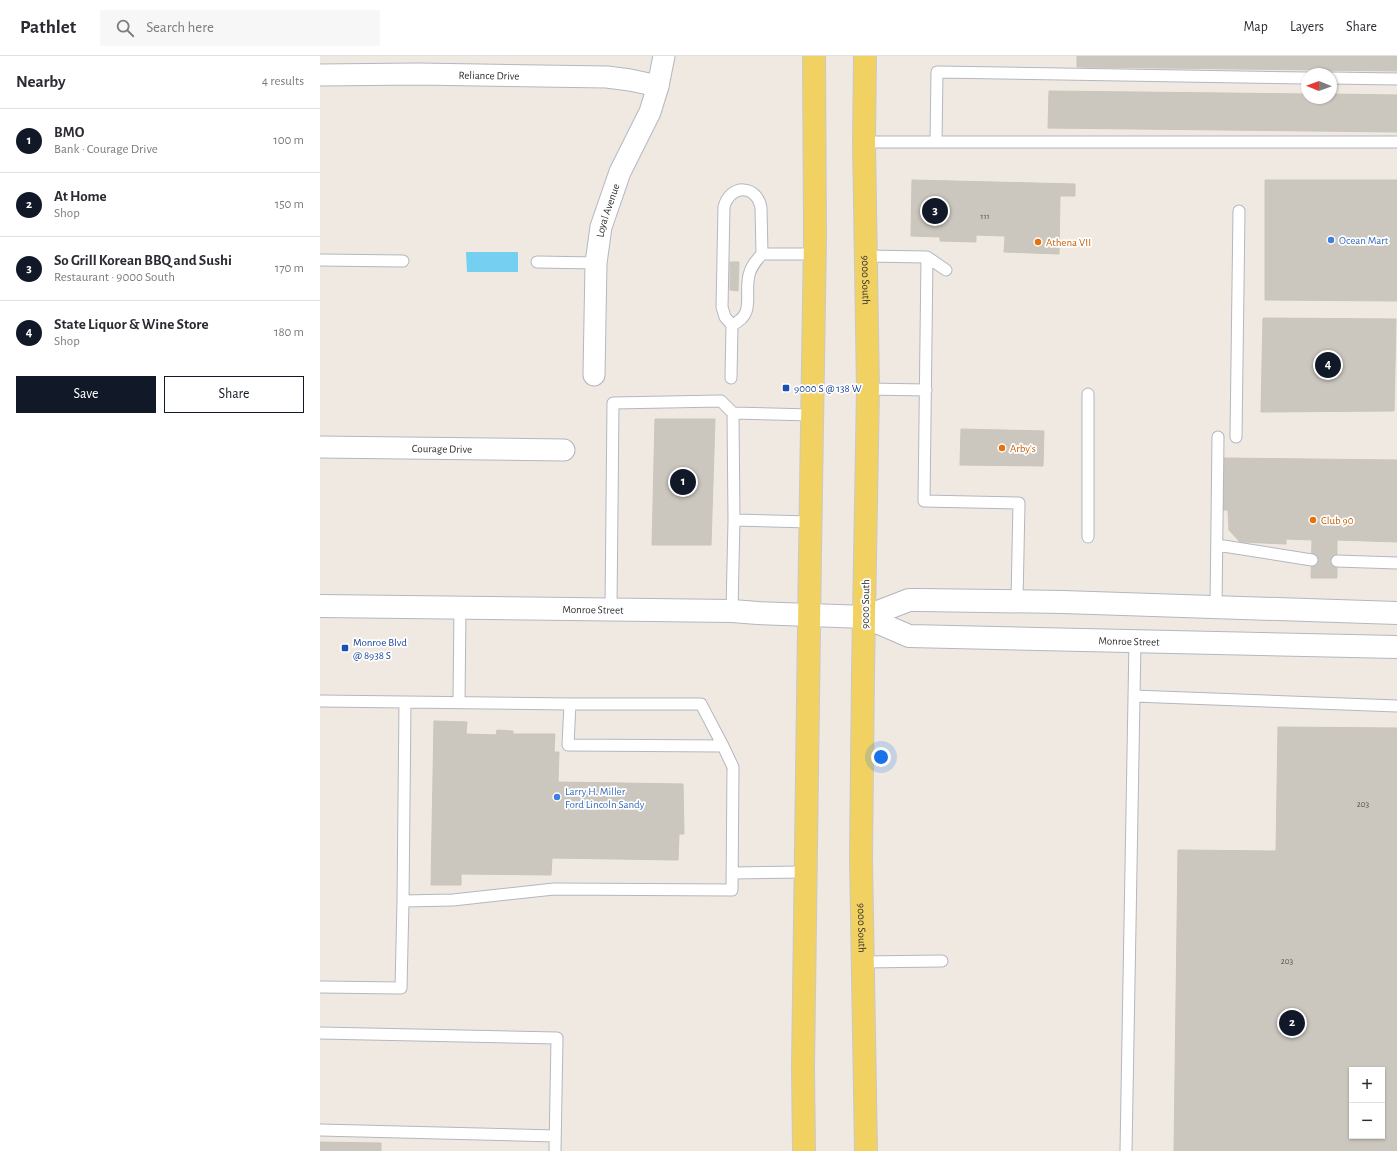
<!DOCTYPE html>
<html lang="en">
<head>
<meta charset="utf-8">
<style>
  body { margin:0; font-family:"Alegreya Sans",sans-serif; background:#f7f7f7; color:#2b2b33 }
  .controls { position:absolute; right:12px; bottom:12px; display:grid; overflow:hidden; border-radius:0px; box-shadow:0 1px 3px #0004 }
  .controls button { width:36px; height:36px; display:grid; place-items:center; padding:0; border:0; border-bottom:1px solid #e1e1e2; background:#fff; color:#2b2b33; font:20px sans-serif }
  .compass { position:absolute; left:981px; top:12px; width:36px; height:36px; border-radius:50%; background:#fff; box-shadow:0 1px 3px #0004; rotate:271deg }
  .you { position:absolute; left:561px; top:701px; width:14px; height:14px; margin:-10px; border:3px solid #fff; border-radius:50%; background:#1a73e8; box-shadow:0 0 0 6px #1a73e833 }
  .badge { display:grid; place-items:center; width:26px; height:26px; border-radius:50%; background:#111827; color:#fff; font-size:13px; font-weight:700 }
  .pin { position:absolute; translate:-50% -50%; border:2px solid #fff; box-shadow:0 1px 4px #0006 }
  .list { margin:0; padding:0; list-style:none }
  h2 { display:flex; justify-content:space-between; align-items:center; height:52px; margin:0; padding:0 16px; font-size:17px }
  h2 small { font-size:13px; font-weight:400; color:#7c7c81 }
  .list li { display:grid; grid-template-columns:26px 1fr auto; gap:12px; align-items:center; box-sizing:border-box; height:64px; padding:0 16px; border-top:1px solid #e1e1e2 }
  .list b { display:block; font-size:15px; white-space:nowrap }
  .list p { margin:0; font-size:13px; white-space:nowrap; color:#7c7c81 }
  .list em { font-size:13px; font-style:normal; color:#7c7c81 }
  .actions { display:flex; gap:8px; padding:12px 16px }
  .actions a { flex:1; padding:9px 0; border:1px solid #111827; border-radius:0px; text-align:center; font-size:14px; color:#111827 }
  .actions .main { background:#111827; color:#fff }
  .icon { flex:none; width:22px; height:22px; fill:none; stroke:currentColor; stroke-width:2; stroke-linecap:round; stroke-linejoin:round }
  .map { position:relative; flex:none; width:1077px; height:1095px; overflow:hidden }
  header { display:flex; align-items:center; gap:24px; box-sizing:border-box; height:56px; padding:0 20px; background:#fff; border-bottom:1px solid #e1e1e2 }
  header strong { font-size:19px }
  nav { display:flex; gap:22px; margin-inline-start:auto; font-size:14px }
  .search { width:280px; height:36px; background:#f7f7f7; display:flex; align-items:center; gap:10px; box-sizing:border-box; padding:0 14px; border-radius:0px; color:#7c7c81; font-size:15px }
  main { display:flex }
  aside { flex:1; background:#fff }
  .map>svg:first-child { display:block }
  .water { fill:#75cff0 }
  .building { fill:#cbc7bf; stroke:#cbc5ba; fill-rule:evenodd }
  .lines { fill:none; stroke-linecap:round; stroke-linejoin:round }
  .service-casing { stroke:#b4b7c1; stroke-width:13 }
  .minor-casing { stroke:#b4b7c1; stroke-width:23 }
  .tertiary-casing { stroke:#b4b7c1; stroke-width:24 }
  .primary-casing { stroke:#c9c9c9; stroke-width:24 }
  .service { stroke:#fff; stroke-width:11 }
  .minor { stroke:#fff; stroke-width:21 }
  .tertiary { stroke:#fff; stroke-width:22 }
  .primary { stroke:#f2d163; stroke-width:22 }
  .shop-dot { fill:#3f7fe0; stroke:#fff; stroke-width:1.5 }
  .food-dot { fill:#e8710a; stroke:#fff; stroke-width:1.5 }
  .transit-dot { fill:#1a4fb4; stroke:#fff; stroke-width:1.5 }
  .labels { text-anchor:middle; stroke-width:3.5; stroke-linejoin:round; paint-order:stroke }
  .number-label { font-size:9px; fill:#555452 }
  .street-label { font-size:11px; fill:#2e2e2e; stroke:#fff }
  .shop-label { font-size:11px; fill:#366cbe; stroke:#fff; text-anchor:start }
  .food-label { font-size:11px; fill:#c56008; stroke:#fff; text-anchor:start }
  .transit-label { font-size:11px; fill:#164399; stroke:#fff; text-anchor:start }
</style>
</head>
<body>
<header>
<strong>Pathlet</strong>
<div class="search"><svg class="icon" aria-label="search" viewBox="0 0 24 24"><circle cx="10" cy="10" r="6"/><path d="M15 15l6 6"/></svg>Search here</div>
<nav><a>Map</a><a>Layers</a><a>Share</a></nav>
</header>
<main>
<aside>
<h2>Nearby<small>4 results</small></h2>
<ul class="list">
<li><span class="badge">1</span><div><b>BMO</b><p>Bank · Courage Drive</p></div><em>100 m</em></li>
<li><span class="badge">2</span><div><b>At Home</b><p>Shop</p></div><em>150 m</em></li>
<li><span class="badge">3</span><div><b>So Grill Korean BBQ and Sushi</b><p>Restaurant · 9000 South</p></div><em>170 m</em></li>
<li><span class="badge">4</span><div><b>State Liquor &amp; Wine Store</b><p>Shop</p></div><em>180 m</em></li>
</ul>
<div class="actions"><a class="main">Save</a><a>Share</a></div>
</aside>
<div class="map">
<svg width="1077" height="1095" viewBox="0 0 1077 1095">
  <rect width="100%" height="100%" fill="#efe9e1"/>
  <path class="water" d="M146,196H198V216H147Z"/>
  <path class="building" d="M757,0H1077V15L757,11Z
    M729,35L987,38V42H1011V38L1077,39V76L728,72Z
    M592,124L755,128V140H740L739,198L684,196L685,180L656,179V186L620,185V181L591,180Z
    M945,124H1077V245L945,244Z
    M410,206H419L418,235L410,234Z
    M943,262L1076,263L1074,355L941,356Z
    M335,363H395L391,489H332Z
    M641,373L724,375L723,410L640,409Z
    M904,402L1077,404V486L1017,484V522H991L992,484L966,483V488L920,486L909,474L908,454H903Z
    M114,665L147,666L146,678L176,679L177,674L193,675V678H235L234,696H239L238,726L363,728L364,778H359L358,804L232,802L231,819L141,818V829H111Z
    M958,671L1077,672V1095H854L858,794L956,795ZM1032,1014H1062V1080H1032Z
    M0,1086L61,1087V1095H0Z"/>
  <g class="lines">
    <g class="service-casing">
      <path id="service" d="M1011,22L1077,23
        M616,85L617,16L987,22
        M544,86H1077
        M442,198H495
        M546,200L607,201L626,214
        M607,201L604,445L699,447L697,545
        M0,204L83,205
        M217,206L276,207
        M411,322L412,269C436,258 424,240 429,219C431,210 436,205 442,198L441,152C437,128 410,128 404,151L402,251L405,261L412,269
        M548,333L606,334
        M916,381L919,155
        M490,466L414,464L413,357L492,359
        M768,481V338
        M897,489L992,504
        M1017,505L1077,507
        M896,551L898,381
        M291,554L293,347L401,345L413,357
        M412,555L414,464
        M814,640L1077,650
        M0,645L85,646
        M85,646L250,648L248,689L403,690L413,711L412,834L234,833L133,844L83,845Z
        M139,646L140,552
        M250,648H381L403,690
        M412,817L486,816
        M542,906L622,905
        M0,931L81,932L83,845
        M0,977L237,982L235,1095
        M0,1074L235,1080
        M806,1095L815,585"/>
    </g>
    <g class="minor-casing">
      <g id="minor">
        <path id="s1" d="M0,19L98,18L287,21L310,24L338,30"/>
        <path id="s2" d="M274,319L276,207L281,171L300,116L330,56L338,30L344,0"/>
        <path id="s3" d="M0,391L244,394"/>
      </g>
    </g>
    <g class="tertiary-casing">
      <g id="tertiary">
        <path id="s4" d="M0,550L412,555L438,557L545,561L589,544H599L743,546L1077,557"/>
        <path id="s5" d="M545,561L589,580L1077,591"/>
      </g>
    </g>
    <g class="primary-casing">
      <g id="primary">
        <path id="s6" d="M545,0L544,86L548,333L543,617L541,802L546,1095"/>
        <path d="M484,1095L483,1012L490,498L495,181L494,0"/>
      </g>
    </g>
    <use href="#service" class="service"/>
    <use href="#minor" class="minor"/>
    <use href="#tertiary" class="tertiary"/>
    <use href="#primary" class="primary"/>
  </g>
  <g class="shop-dot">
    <circle cx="1011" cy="184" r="4"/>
    <circle cx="237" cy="741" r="4"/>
  </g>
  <g class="food-dot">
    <circle cx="718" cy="186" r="4"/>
    <circle cx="682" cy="392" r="4"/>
    <circle cx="993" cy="464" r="4"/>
  </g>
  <g class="transit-dot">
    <rect x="462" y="328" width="8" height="8" rx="2"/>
    <rect x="21" y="588" width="8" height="8" rx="2"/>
  </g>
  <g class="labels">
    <g class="number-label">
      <text x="665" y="163">111</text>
      <text x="1043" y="751">203</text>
      <text x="967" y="908">203</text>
    </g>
    <g class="street-label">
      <text dy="4" stroke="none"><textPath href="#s1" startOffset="169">Reliance Drive</textPath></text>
      <text dy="4" stroke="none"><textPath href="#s2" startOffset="166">Loyal Avenue</textPath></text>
      <text dy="4" stroke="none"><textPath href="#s6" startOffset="224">9000 South</textPath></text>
      <text dy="4" stroke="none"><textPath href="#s3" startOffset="122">Courage Drive</textPath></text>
      <text transform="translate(545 548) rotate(-89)" y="4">9000 South</text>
      <text dy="4" stroke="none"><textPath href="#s4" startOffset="273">Monroe Street</textPath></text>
      <text dy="4" stroke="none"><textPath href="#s5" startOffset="268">Monroe Street</textPath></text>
      <text dy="4" stroke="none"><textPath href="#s6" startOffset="872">9000 South</textPath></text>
    </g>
    <g class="shop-label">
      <text x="1019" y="188">Ocean Mart</text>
      <text x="245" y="739">Larry H. Miller<tspan x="245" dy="13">Ford Lincoln Sandy</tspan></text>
    </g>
    <g class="food-label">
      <text x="726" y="190">Athena VII</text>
      <text x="690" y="396">Arby's</text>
      <text x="1001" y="468">Club 90</text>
    </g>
    <g class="transit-label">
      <text x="474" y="336">9000 S @ 138 W</text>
      <text x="33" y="590">Monroe Blvd<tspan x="33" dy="13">@ 8938 S</tspan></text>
    </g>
  </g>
</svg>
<div class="controls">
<button>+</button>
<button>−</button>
</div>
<svg class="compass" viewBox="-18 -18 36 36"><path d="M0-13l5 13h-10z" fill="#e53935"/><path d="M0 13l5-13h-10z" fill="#7c7c81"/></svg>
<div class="you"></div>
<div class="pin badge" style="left:363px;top:426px">1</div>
<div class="pin badge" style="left:972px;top:967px">2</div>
<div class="pin badge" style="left:615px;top:155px">3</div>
<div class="pin badge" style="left:1008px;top:309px">4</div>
</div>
</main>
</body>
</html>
